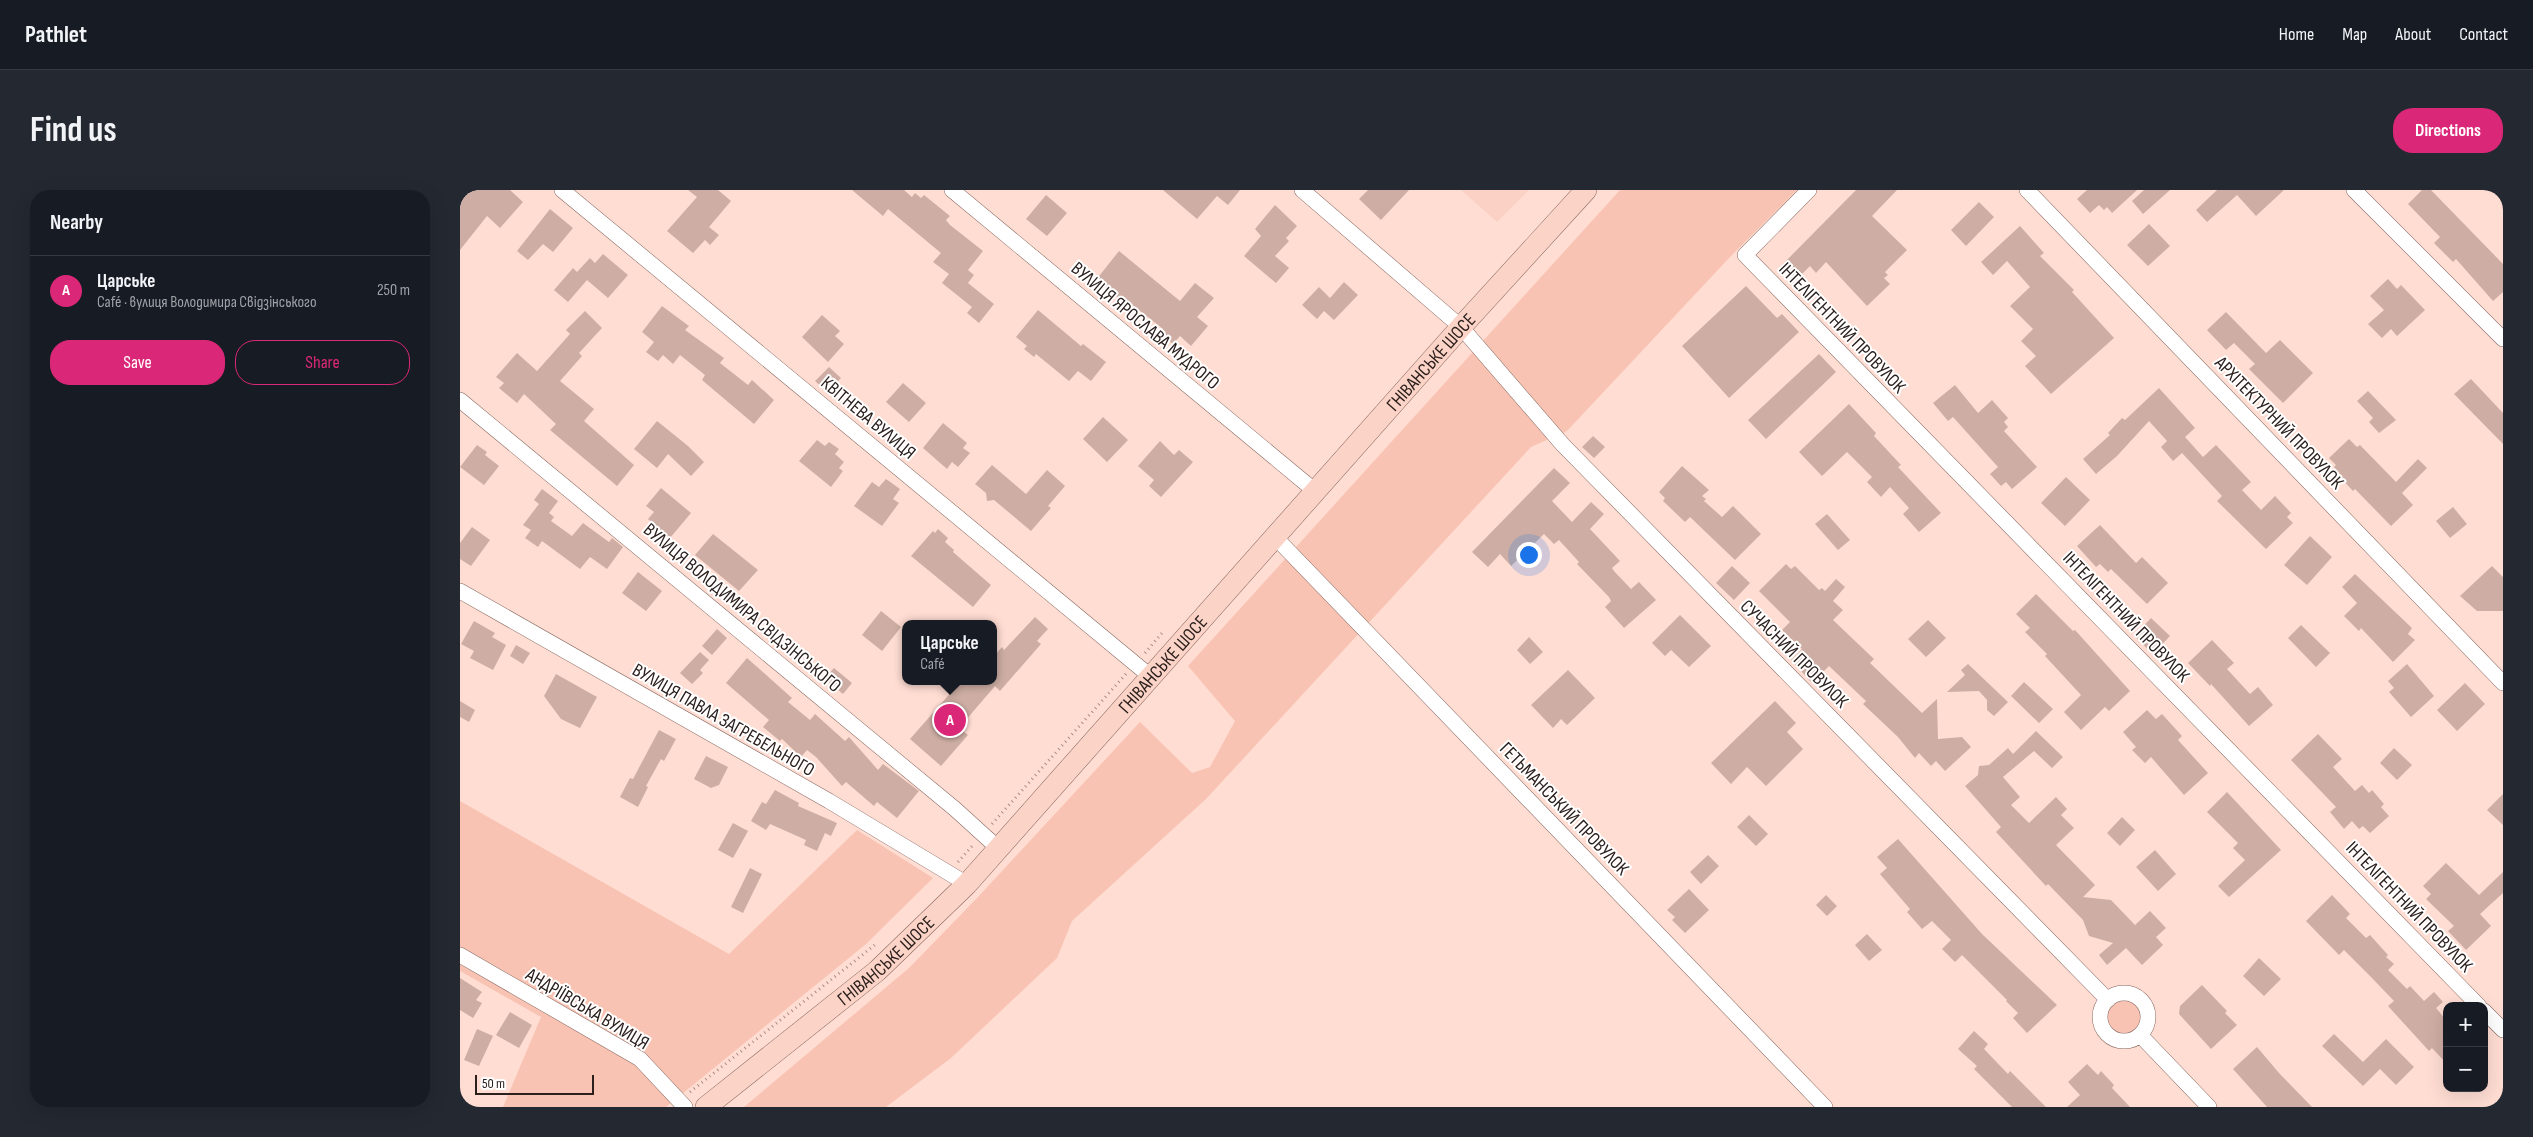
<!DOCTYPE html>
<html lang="en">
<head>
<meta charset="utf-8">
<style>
  body { margin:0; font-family:"Sofia Sans Condensed",sans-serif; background:#242831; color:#f1f3f6 }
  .controls { position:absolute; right:15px; bottom:15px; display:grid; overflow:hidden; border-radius:10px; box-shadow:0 5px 20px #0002 }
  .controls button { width:45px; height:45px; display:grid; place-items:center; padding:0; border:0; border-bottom:1px solid #363941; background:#171b24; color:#f1f3f6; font:25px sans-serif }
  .scale { position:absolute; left:15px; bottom:12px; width:119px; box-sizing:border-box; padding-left:5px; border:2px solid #2c201d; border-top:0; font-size:14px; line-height:18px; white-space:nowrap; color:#2c201d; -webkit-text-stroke:4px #fff; paint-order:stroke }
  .you { position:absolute; left:1068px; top:364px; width:18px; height:18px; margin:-12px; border:4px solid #fff; border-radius:50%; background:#1a73e8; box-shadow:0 0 0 8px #1a73e833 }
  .badge { display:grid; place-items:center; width:32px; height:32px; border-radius:50%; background:#db2777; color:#fff; font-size:16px; font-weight:700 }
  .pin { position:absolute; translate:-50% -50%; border:2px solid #fff; box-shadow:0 1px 5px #0006 }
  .popup { position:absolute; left:442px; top:430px; width:95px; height:65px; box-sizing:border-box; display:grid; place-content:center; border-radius:10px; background:#171b24; filter:drop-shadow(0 1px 4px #0005); font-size:16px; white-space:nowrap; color:#9ea1a6 }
  .popup b { font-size:19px; color:#f1f3f6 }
  .popup::after { content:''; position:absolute; left:50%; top:100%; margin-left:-10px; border:10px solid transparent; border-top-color:#171b24 }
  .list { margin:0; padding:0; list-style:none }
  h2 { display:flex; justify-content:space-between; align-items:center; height:65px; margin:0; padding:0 20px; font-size:21px }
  h2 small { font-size:16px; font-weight:400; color:#9ea1a6 }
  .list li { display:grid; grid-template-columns:32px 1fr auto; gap:15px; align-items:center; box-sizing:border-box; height:70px; padding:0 20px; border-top:1px solid #363941 }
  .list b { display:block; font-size:19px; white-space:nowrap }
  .list p { margin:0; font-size:16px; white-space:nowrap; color:#9ea1a6 }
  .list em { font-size:16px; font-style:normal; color:#9ea1a6 }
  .actions { display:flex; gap:10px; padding:15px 20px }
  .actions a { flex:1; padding:11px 0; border:1px solid #db2777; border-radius:20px; text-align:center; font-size:18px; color:#db2777 }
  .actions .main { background:#db2777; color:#fff }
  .map { position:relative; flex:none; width:2043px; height:917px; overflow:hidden; border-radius:20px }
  header { display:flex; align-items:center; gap:30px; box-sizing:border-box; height:70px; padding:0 25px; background:#171b24; border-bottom:1px solid #363941 }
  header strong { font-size:24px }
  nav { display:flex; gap:28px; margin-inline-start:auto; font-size:18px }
  .intro { display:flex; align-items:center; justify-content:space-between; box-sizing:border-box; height:120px; padding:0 30px }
  h1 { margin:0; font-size:35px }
  .button { padding:12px 22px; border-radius:20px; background:#db2777; color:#fff; font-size:18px; font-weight:700 }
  main { display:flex; gap:30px; padding:0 30px }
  aside { flex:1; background:#171b24; border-radius:20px; box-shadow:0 5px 20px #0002 }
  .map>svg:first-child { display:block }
  .built { fill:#fbd1c5 }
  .green { fill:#f9c3b3 }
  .building { fill:#ceaea4 }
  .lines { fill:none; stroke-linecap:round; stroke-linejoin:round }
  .minor-casing { stroke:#85675f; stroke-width:16 }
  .secondary-casing { stroke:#85675f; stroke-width:22 }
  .path { stroke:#a68e87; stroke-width:3; stroke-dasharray:1 4; stroke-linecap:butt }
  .minor { stroke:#fff; stroke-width:15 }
  .secondary { stroke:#fbd3c7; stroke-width:21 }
  .labels { text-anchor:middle; stroke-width:4; stroke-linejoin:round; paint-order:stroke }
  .street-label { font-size:19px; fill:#2c201d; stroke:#fff }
</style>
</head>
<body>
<header>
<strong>Pathlet</strong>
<nav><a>Home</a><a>Map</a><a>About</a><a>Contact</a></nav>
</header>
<div class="intro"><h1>Find us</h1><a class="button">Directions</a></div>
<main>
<aside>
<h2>Nearby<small></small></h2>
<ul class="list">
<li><span class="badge">A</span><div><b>Царське</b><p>Café · вулиця Володимира Свідзінського</p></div><em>250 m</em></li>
</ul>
<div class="actions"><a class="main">Save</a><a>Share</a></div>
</aside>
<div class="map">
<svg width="2043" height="917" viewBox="0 0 2043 917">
  <rect width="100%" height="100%" fill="#ffddd3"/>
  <path class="built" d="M1001,0H1069L1037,32Z"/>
  <path class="green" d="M1160,0H1337L1270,67L1107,241L1071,257L746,609L612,731L597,768L491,868L426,917H284L449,778L519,706L680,532L732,583L750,577L775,531L728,476Z
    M0,611L269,764L397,640L473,688L406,754L206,917H43L81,827L0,781Z
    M1640 827a24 24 0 1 1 48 0a24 24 0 1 1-48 0Z"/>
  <path class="building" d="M0,0H50L63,12L40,38L27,26L0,60Z
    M228,0H258L271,11L249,37L259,45L250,55L245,50L233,63L207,41L237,7Z
    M392,0H444L452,7L455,3L461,8L464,5L490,26L486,30L490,35L523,61L508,80L514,85L508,93L534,114L519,133L507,123L512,117L482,93L489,84L473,72L481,63L428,19L423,26Z
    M703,0H780L768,15L757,6L737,29Z
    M908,0H949L921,30L899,9Z
    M1396,0H1437L1412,26L1447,60L1425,82L1428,85L1424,88L1430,94L1407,116L1366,72L1356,83L1350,76L1336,90L1322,75Z
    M1627,0H1677L1652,23L1647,17L1644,20L1639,15L1630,23L1617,9Z
    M1684,0H1710L1683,24L1672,11Z
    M1757,0H1824L1796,26L1777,5L1747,32L1736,20Z
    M1962,0H1971L2043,74V102L2033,111L1996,69L1993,72L1974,53L1980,47L1948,14Z
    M586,5L607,23L587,46L566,29Z
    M1519,12L1534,27L1506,56L1491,40Z
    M815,15L837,36L826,48L829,51L815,66L829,78L816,93L784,66L801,46L795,39Z
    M90,19L113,38L93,62L83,54L68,70L57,61Z
    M1689,34L1710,56L1688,76L1667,55Z
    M1560,36L1584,63L1580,66L1614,100L1612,102L1654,148L1591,204L1565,176L1576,166L1561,151L1573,139L1550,116L1570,97L1547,71L1533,85L1521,72Z
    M659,61L720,111L735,93L754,108L737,127L748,136L731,156L720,146L713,154L699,143L703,139L669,112L667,115L636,90Z
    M143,64L168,85L148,108L127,90L108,112L94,100L113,78L117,82L130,68L135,73Z
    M1928,89L1937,99L1941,95L1965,120L1937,146L1931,139L1922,148L1908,134L1924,120L1910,106Z
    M884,92L898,105L874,130L864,121L857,129L842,115L859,97L870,108Z
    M1286,96L1317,128L1322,124L1339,142L1269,208L1222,156Z
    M202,116L229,136L225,140L264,168L260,173L288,195L292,190L314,210L294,234L242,190L245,185L220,165L213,174L203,165L198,171L186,162L194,152L182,142Z
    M578,120L621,156L623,154L646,172L631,191L618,181L609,191L576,164L574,167L564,159L567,156L556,147Z
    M125,121L142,138L119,163L122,166L100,191L134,219L124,231L174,275L157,296L90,240L96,234L64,204L57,213L39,198L44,193L36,187L57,163L77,181L110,144L106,140Z
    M1766,122L1806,163L1820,150L1853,183L1823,213L1789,179L1795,174L1774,153L1766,160L1747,140Z
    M362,125L380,141L375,146L384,154L368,172L342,147Z
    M1359,164L1376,182L1306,249L1288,230Z
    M369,177L381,188L367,202L355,191Z
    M2011,189L2043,223V254L1994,204Z
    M443,193L466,213L449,232L426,212Z
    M1495,195L1518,223L1532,210L1548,228L1544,232L1548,237L1544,241L1577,277L1552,299L1546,292L1541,296L1530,284L1538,277L1493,227L1488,231L1473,213Z
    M1699,198L1735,238L1725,247L1743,267L1756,255L1791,292L1782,300L1801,320L1815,306L1831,323L1827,327L1833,333L1806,359L1757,311L1762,306L1722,263L1713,271L1701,257L1707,251L1689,231L1657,266L1636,284L1623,269L1650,245L1648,243L1662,228L1665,230Z
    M1908,201L1936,230L1919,243L1909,232L1913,228L1897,211Z
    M1389,214L1416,243L1414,246L1441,275L1438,277L1481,323L1459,342L1443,324L1449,318L1430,297L1421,307L1407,292L1412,287L1387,262L1362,286L1339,262Z
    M643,227L668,250L647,272L623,249Z
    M197,231L228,256L244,272L231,286L208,264L197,278L174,259Z
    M483,233L507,253L503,258L510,263L498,277L492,272L487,279L463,258Z
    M1133,246L1145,257L1134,268L1122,257Z
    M1889,249L1897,257L1900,255L1936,292L1958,269L1967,278L1942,303L1953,315L1931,336L1895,299L1893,301L1879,286L1881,285L1874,277L1876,275L1869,268Z
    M357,250L365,256L369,252L379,259L375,264L384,272L379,278L383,281L371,297L339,271Z
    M700,251L714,265L719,260L733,272L701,307L689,296L694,290L678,276Z
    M17,255L27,262L25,265L39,276L24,295L0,277Z
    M532,275L566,304L587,280L605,296L588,316L591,318L571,341L534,310L527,311L526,303L515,294Z
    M1222,276L1249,300L1242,306L1246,309L1244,311L1262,327L1273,316L1301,344L1275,370L1230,327L1225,332L1203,311L1205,308L1199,302Z
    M1094,278L1110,293L1092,311L1112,332L1131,312L1144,324L1130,339L1160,371L1152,378L1154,381L1171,399L1179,392L1196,410L1164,438L1145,417L1151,411L1149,407L1117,374L1119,372L1099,350L1094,354L1084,344L1051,376L1040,364L1028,377L1012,362Z
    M1606,287L1630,310L1605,336L1581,313Z
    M426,289L440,299L433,309L439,313L422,336L394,316L412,292L419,297Z
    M201,298L231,323L210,348L188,329L194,322L186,316Z
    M82,299L98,311L89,323L94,327L91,331L112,346L123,333L149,352L152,348L163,357L147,379L130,367L120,379L82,351L78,357L65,348L71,340L63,335L79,314L74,310Z
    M1993,317L2007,334L1990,348L1976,331Z
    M1367,324L1390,350L1378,360L1355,334Z
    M1640,335L1676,373L1682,367L1708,393L1687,414L1651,379L1648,382L1640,374L1636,377L1617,356Z
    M12,337L30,350L11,376L0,369V353Z
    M478,339L488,348L485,352L494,360L493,362L531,395L513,417L451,366L473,341L475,343Z
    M253,344L298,380L279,401L235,365Z
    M1850,346L1872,367L1847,395L1824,375Z
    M1326,374L1331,379L1335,376L1359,400L1362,398L1365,401L1376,389L1385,397L1373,411L1383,420L1373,430L1414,469L1410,473L1462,523L1477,509L1478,549L1502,547L1511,557L1485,581L1476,571L1471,576L1459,563L1455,568L1438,547L1403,514L1406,511L1369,476L1352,493L1331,470L1342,459L1322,440L1330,432L1299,401Z
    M1272,376L1290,393L1274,410L1256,393Z
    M2032,376L2043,387V421H2017L2000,406Z
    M178,382L202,401L186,421L162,403Z
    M1895,384L1952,438L1948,444L1955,450L1933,472L1901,438L1899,441L1884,426L1897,413L1882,397Z
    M1576,404L1613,441L1615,440L1670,501L1649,521L1645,517L1621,540L1604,522L1621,505L1585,466L1587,464L1565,442L1570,438L1556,424Z
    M421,421L441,437L422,461L402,445Z
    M1220,425L1251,456L1229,477L1211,460L1205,466L1192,453Z
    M575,427L588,439L577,451L581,454L540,501L535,496L499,538L508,545L481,576L450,549L501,491H534V466L542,457L544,460Z
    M1691,428L1710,446L1693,464L1674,446Z
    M1468,430L1486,448L1466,467L1448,449Z
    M14,431L35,443L32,447L46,455L33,480L10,468L14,461L1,454Z
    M1841,435L1870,463L1856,477L1828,448Z
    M257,439L267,448L252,465L242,456Z
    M1069,447L1083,462L1070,474L1057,460Z
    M1752,450L1774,473L1767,479L1790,504L1798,497L1813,515L1789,536L1751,494L1750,496L1728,473Z
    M56,455L70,463L63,474L50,466Z
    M240,462L249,470L240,480L243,483L232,494L220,483Z
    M287,468L332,508L328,512L350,530L355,524L385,551L389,547L418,580L423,574L459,601L437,628L417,612L414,616L386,592L382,596L356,567L347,560L341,567L322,549L320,551L303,537L309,530L266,493Z
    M1508,474L1548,512L1534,526L1527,520V510L1519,501L1487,502L1505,485L1501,480Z
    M1947,474L1974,506L1951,527L1929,502L1934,498L1928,491Z
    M374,478L392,493L383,504L364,489Z
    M1108,480L1135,508L1107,535L1101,529L1093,538L1071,515Z
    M96,484L137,507L120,538L101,529L84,506Z
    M1564,492L1593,519L1579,533L1551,506Z
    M2005,493L2025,514L1997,541L1977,520Z
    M0,511L15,520L9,532L0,527Z
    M1315,511L1336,533L1327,542L1343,559L1306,596L1287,577L1271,594L1251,573Z
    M1687,520L1696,529L1702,524L1722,546L1718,550L1748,583L1724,605L1691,567L1685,573L1672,560L1676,557L1663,542Z
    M199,540L216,549L204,571L201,569L186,596L188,597L178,617L160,607L170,588L173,589Z
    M1576,541L1603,567L1592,578L1574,561L1543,587L1560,607L1551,615L1569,633L1596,607L1607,619L1601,625L1614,638L1596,655L1635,695L1623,707L1651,710L1675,735L1690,721L1706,738L1696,747L1703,755L1682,775L1666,758L1647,775L1639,765L1653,753L1629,746L1623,730L1588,694L1586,696L1536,642L1541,637L1505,596L1518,585L1519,576L1529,575L1548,558L1553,564Z
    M1858,544L1882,569L1873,577L1895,601L1902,595L1909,603L1912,600L1924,614L1921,617L1929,626L1910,643L1903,636L1899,639L1892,631L1884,639L1870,622L1876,617L1831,570Z
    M1934,558L1952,575L1937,590L1920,573Z
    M246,566L268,577L259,595L251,598L234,589Z
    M315,600L339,613L338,616L377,633L371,646L365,643L357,661L344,655L346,650L310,634L306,640L291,631L302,612L306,614Z
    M1767,602L1821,660L1769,707L1758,696L1785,670L1773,658L1778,653L1747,622Z
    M2043,604V635L2027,620Z
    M1289,625L1308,644L1296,656L1277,637Z
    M1662,627L1675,640L1660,656L1647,643Z
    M273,633L288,641L273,668L258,660Z
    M1438,649L1522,744L1597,815L1567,843L1553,828L1558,823L1546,811L1547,810L1502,765L1495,772L1482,759L1491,750L1472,731L1462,739L1447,722L1450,719L1420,684L1427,678L1417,667Z
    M1695,660L1716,684L1698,701L1676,677Z
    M1248,665L1259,676L1241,694L1230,682Z
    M1986,673L2019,705L2043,682V703L2020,724L2031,736L2006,760L1988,741L1994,736L1966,709L1971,704L1963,696Z
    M290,678L302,684L283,723L271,717Z
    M1229,699L1249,720L1225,743L1212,730L1215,727L1207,720Z
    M1366,705L1377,716L1367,726L1356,715Z
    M1872,705L1890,724L1886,728L1906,748L1910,745L1928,765L1926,767L1934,774L1928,780L1947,799L1950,796L1964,811L1974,802L1983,812L1976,818L1987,831V874L1972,858L1969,861L1928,816L1934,811L1910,786L1884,760L1879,765L1846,731Z
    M1407,744L1422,760L1409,771L1395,755Z
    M1799,768L1821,789L1804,806L1783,786Z
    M0,788L22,802L16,810L22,813L13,828L0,820Z
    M1742,795L1767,821L1765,823L1777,835L1751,859L1719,824L1720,816Z
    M50,822L72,835L59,858L36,845Z
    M17,839L33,846L19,876L4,870Z
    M1514,841L1528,854L1524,859L1548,884L1550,881L1586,917H1552L1514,879L1517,876L1498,859Z
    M1874,844L1903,872L1926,849L1954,877L1936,895L1920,879L1903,896L1862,856Z
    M1797,857L1819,883L1852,917H1807L1773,879Z
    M1627,874L1638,885L1641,881L1654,895L1652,898L1670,917H1607L1620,905L1608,892Z"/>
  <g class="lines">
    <g class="minor-casing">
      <path id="minor" d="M102,0L690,486
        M492,0L855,301
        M842,0L1001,137L1103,255L1648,810
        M1349,0L1285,65L2019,816
        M1567,0L2043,493
        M1894,0L2043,149
        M0,210L495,619L538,658
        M816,348L1365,917
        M0,401L369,611L507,694
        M0,765L180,869L225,917
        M1640 827a24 24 0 1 1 48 0a24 24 0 1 1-48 0Z
        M2024,821L2043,840
        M1680,845L1749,917"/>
    </g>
    <g class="secondary-casing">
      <g id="secondary">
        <path id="s1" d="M246,917L417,781L507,694L1001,137L1126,0"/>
      </g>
    </g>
    <path class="path" d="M685,463L702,443
      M532,634L666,484
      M498,672L514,654
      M230,902L416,754"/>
    <use href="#minor" class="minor"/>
    <use href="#secondary" class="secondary"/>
  </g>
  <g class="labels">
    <g class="street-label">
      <text transform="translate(686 135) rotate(40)" y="7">ВУЛИЦЯ ЯРОСЛАВА МУДРОГО</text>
      <text transform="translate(1383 137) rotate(46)" y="7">ІНТЕЛІГЕНТНИЙ ПРОВУЛОК</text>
      <text dy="7" stroke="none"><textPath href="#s1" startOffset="1042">ГНІВАНСЬКЕ ШОСЕ</textPath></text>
      <text transform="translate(409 227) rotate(40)" y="7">КВІТНЕВА ВУЛИЦЯ</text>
      <text transform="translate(1820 232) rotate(46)" y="7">АРХІТЕКТУРНИЙ ПРОВУЛОК</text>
      <text transform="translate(283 417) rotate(40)" y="7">ВУЛИЦЯ ВОЛОДИМИРА СВІДЗІНСЬКОГО</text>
      <text transform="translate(1667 426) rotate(46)" y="7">ІНТЕЛІГЕНТНИЙ ПРОВУЛОК</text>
      <text transform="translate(1335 463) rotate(45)" y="7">СУЧАСНИЙ ПРОВУЛОК</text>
      <text dy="7" stroke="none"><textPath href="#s1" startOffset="638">ГНІВАНСЬКЕ ШОСЕ</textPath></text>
      <text transform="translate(264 529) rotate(30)" y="7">ВУЛИЦЯ ПАВЛА ЗАГРЕБЕЛЬНОГО</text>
      <text transform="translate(1105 618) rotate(46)" y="7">ГЕТЬМАНСЬКИЙ ПРОВУЛОК</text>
      <text transform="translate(1950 716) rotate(46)" y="7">ІНТЕЛІГЕНТНИЙ ПРОВУЛОК</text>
      <text dy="7" stroke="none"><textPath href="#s1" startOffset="232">ГНІВАНСЬКЕ ШОСЕ</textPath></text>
      <text transform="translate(128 818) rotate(31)" y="7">АНДРІЇВСЬКА ВУЛИЦЯ</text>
    </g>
  </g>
</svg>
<div class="controls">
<button>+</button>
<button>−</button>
</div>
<div class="scale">50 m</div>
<div class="you"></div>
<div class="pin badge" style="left:490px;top:530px">A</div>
<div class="popup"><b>Царське</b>Café</div>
</div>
</main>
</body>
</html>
